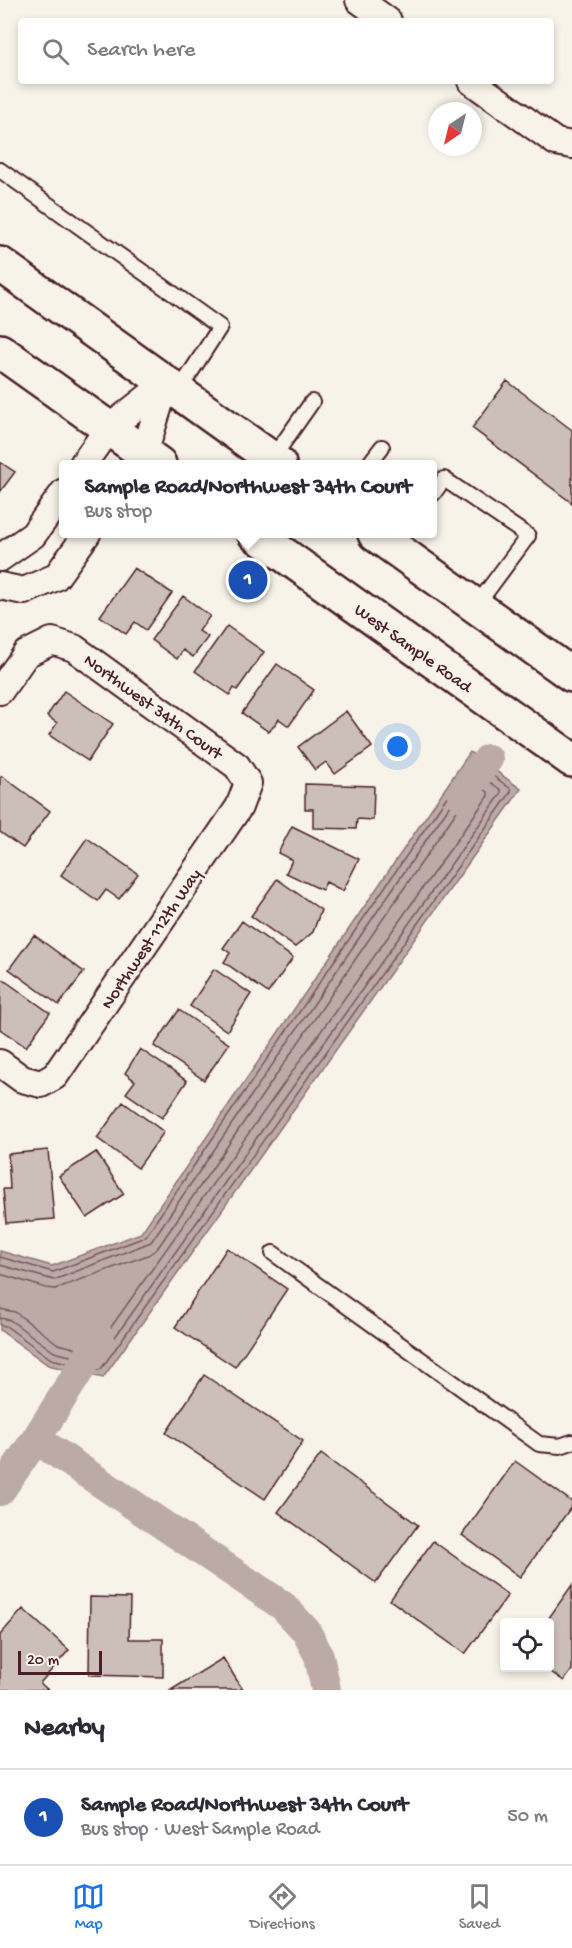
<!DOCTYPE html>
<html lang="en">
<head>
<meta charset="utf-8">
<style>
  body { margin:0; font-family:"Gochi Hand",sans-serif; background:#f2f2f3; color:#2b2b33 }
  .controls { position:absolute; right:18px; bottom:18px; display:grid; overflow:hidden; border-radius:6px; box-shadow:0 3px 9px #0003 }
  .controls button { width:54px; height:54px; display:grid; place-items:center; padding:0; border:0; border-bottom:2px solid #e1e1e2; background:#fff; color:#2b2b33; font:30px sans-serif }
  .compass { position:absolute; left:428px; top:102px; width:54px; height:54px; border-radius:50%; background:#fff; box-shadow:0 3px 9px #0003; rotate:215deg }
  .scale { position:absolute; left:18px; bottom:15px; width:84px; box-sizing:border-box; padding-left:6px; border:3px solid #4a1f2b; border-top:0; font-size:16px; line-height:21px; white-space:nowrap; color:#4a1f2b; -webkit-text-stroke:4px #f7f3e8; paint-order:stroke }
  .you { position:absolute; left:398px; top:747px; width:21px; height:21px; margin:-15px; border:4px solid #fff; border-radius:50%; background:#1a73e8; box-shadow:0 0 0 9px #1a73e833 }
  .badge { display:grid; place-items:center; width:39px; height:39px; border-radius:50%; background:#1a73e8; color:#fff; font-size:20px; font-weight:700 }
  .pin { position:absolute; translate:-50% -50%; border:3px solid #fff; box-shadow:0 2px 6px #0006 }
  .popup { position:absolute; left:59px; top:460px; width:378px; height:78px; box-sizing:border-box; display:grid; place-content:center; border-radius:6px; background:#fff; filter:drop-shadow(0 2px 4px #0005); font-size:20px; white-space:nowrap; color:#7c7c81 }
  .popup b { font-size:22px; color:#2b2b33 }
  .popup::after { content:''; position:absolute; left:50%; top:100%; margin-left:-12px; border:12px solid transparent; border-top-color:#fff }
  .list { margin:0; padding:0; list-style:none }
  h2 { display:flex; justify-content:space-between; align-items:center; height:78px; margin:0; padding:0 24px; font-size:26px }
  h2 small { font-size:20px; font-weight:400; color:#7c7c81 }
  .list li { display:grid; grid-template-columns:39px 1fr auto; gap:18px; align-items:center; box-sizing:border-box; height:96px; padding:0 24px; border-top:2px solid #e1e1e2 }
  .list b { display:block; font-size:22px; white-space:nowrap }
  .list p { margin:0; font-size:20px; white-space:nowrap; color:#7c7c81 }
  .list em { font-size:20px; font-style:normal; color:#7c7c81 }
  .icon { flex:none; width:33px; height:33px; fill:none; stroke:currentColor; stroke-width:2; stroke-linecap:round; stroke-linejoin:round }
  .map { position:relative; flex:none; width:572px; height:1690px; overflow:hidden }
  .search { position:absolute; background:#fff; box-shadow:0 3px 9px #0003; left:18px; right:18px; top:18px; height:66px; display:flex; align-items:center; gap:15px; box-sizing:border-box; padding:0 21px; border-radius:6px; color:#7c7c81; font-size:22px }
  .sheet { height:174px; background:#fff }
  nav { display:flex; justify-content:space-around; align-items:center; box-sizing:border-box; height:84px; border-top:2px solid #e1e1e2; background:#fff; font-size:16px; color:#7c7c81 }
  nav a { display:grid; justify-items:center; gap:3px }
  nav .on { color:#1a73e8 }
  .map>svg:first-child { display:block }
  .water { fill:#bcaaa7; stroke:#8e7275; stroke-width:1.5 }
  .lines { fill:none; stroke-linecap:round; stroke-linejoin:round }
  .shore { stroke:#78575d; stroke-width:1.5 }
  .canal { stroke:#bcaaa7; stroke-width:30 }
  .building { fill:#ccbfb9; stroke:#4a1f2b; stroke-width:1.5 }
  .service-casing { stroke:#4a1f2b; stroke-width:18 }
  .minor-casing { stroke:#4a1f2b; stroke-width:30 }
  .primary-casing { stroke:#4a1f2b; stroke-width:38 }
  .service { stroke:#f7f3e8; stroke-width:14 }
  .minor { stroke:#f7f3e8; stroke-width:26 }
  .primary { stroke:#f7f3e8; stroke-width:33 }
  .labels { text-anchor:middle; stroke-width:5; stroke-linejoin:round; paint-order:stroke }
  .street-label { font-size:18px; fill:#4a1f2b; stroke:#f7f3e8 }
</style>
</head>
<body>
<div class="map">
<svg width="572" height="1690" viewBox="0 0 572 1690">
  <rect width="100%" height="100%" fill="#f7f3e8"/>
  <filter id="ink" filterUnits="userSpaceOnUse"><feTurbulence type="fractalNoise" baseFrequency=".0167" numOctaves="2"/><feDisplacementMap in="SourceGraphic" scale="12" xChannelSelector="R" yChannelSelector="G"/><feConvolveMatrix kernelMatrix="1 2 1 2 8 2 1 2 1" color-interpolation-filters="sRGB"/></filter>
  <g filter="url(#ink)">
    <path class="water" d="M470,752L521,789L103,1378L48,1365L0,1330V1251L52,1266L141,1233Z"/>
    <g class="lines">
      <path class="shore" d="M0,1257L53,1272L145,1237L470,763L474,762L511,789V792L101,1369L98,1370L51,1359L6,1326L0,1325
        M0,1265L54,1280L151,1242L472,773L476,772L501,790V794L98,1361L95,1362L54,1352L10,1320L0,1318
        M0,1274L46,1288L55,1289L148,1255L157,1249L474,786L478,785L488,792V796L94,1351L91,1352L58,1344L15,1312L0,1309"/>
      <path class="canal" d="M462,797L488,759
        M36,1439L283,1606L306,1631L319,1656L326,1690
        M0,1491L36,1439L100,1338"/>
    </g>
    <path class="building" d="M507,381L572,430V503L472,428Z
      M0,462L15,472L0,492Z
      M134,568L172,593L146,630L135,622L126,634L100,616Z
      M183,596L210,616L199,631L208,637L193,657L183,650L177,659L151,640Z
      M227,626L264,652L237,690L234,688L230,695L195,671Z
      M277,664L314,690L289,726L279,719L269,732L242,713Z
      M64,691L113,724L88,761L49,735L57,723L47,716Z
      M346,711L372,747L335,774L326,762L315,770L298,747Z
      M2,776L50,811L23,848L0,832V778Z
      M305,784L374,786L373,820L357,819L356,829L313,828V809H305Z
      M292,826L359,859L343,891L326,882L322,890L286,873L292,860L278,853Z
      M87,838L138,874L119,899L106,890L98,901L61,875Z
      M277,879L321,910L313,932L295,947L251,916Z
      M242,921L293,958L268,993L224,962L230,953L223,948Z
      M34,935L84,972L59,1005L9,969Z
      M214,969L251,994L227,1031L190,1006Z
      M1,978L50,1013L26,1047L0,1029Z
      M179,1010L229,1044L204,1080L154,1046Z
      M140,1049L187,1081L162,1118L126,1093L135,1081L125,1073Z
      M123,1102L164,1132L138,1168L97,1138Z
      M48,1150L54,1219L6,1223L3,1189H10L8,1154Z
      M96,1152L124,1194L87,1218L59,1176Z
      M227,1248L287,1289L235,1367L175,1327Z
      M204,1375L303,1441L265,1499L166,1433Z
      M321,1454L418,1525L376,1583L278,1512Z
      M515,1461L572,1502V1506L520,1577L462,1535Z
      M433,1541L508,1595L465,1654L390,1600Z
      M572,1585V1670L564,1681L545,1668H550V1622H546Z
      M90,1597L130,1598L129,1639H163V1677L89,1675Z
      M23,1609L69,1650L40,1683L48,1690H0V1635Z
      M223,1658L243,1690H171Z"/>
    <g class="lines">
      <g class="service-casing">
        <path id="service" d="M0,170L220,327L178,392
          M272,459L312,402
          M369,464L382,447
          M433,494L444,479L528,536L476,606
          M273,1253L539,1444L560,1446L572,1442"/>
      </g>
      <g class="minor-casing">
        <g id="minor">
          <path d="M359,0L388,21"/>
          <path d="M471,81L556,142L572,145"/>
          <path d="M83,464L108,429L166,383"/>
          <path d="M136,464L144,454L166,383"/>
          <path d="M0,558L33,535L64,492"/>
          <path d="M0,586L24,591L56,577L87,534"/>
          <path id="s1" d="M0,691L26,654L52,641L74,648L237,766L248,783L239,807L55,1076L41,1084L22,1079L0,1063"/>
        </g>
      </g>
      <g class="primary-casing">
        <g id="primary">
          <path d="M0,264L279,464"/>
          <path d="M0,351L159,464"/>
          <path id="s2" d="M255,534L572,760"/>
          <path d="M375,534L572,675"/>
        </g>
      </g>
      <use href="#service" class="service"/>
      <use href="#minor" class="minor"/>
      <use href="#primary" class="primary"/>
    </g>
  </g>
  <g class="labels">
    <g class="street-label">
      <text dy="6" stroke="none"><textPath href="#s2" startOffset="195">West Sample Road</textPath></text>
      <text dy="6" stroke="none"><textPath href="#s1" startOffset="196">Northwest 34th Court</textPath></text>
      <text transform="translate(150 938) rotate(-56)" y="6">Northwest 112th Way</text>
    </g>
  </g>
</svg>
<div class="controls">
<button><svg class="icon" aria-label="locate" viewBox="0 0 24 24"><circle cx="12" cy="12" r="6"/><path d="M12 2v4M12 18v4M2 12h4M18 12h4"/></svg></button>
</div>
<svg class="compass" viewBox="-18 -18 36 36"><path d="M0-13l5 13h-10z" fill="#e53935"/><path d="M0 13l5-13h-10z" fill="#7c7c81"/></svg>
<div class="scale">20 m</div>
<div class="you"></div>
<div class="pin badge" style="left:248px;top:580px;background:#1a4fb4">1</div>
<div class="popup"><b>Sample Road/Northwest 34th Court</b>Bus stop</div>
<div class="search"><svg class="icon" aria-label="search" viewBox="0 0 24 24"><circle cx="10" cy="10" r="6"/><path d="M15 15l6 6"/></svg>Search here</div>
</div>
<section class="sheet">
<h2>Nearby<small></small></h2>
<ul class="list">
<li><span class="badge" style="background:#1a4fb4">1</span><div><b>Sample Road/Northwest 34th Court</b><p>Bus stop · West Sample Road</p></div><em>50 m</em></li>
</ul>
</section>
<nav>
<a class="on"><svg class="icon" aria-label="map" viewBox="0 0 24 24"><path d="M3 6l6-2 6 2 6-2v14l-6 2-6-2-6 2zM9 4v14M15 6v14"/></svg>Map</a>
<a><svg class="icon" aria-label="directions" viewBox="0 0 24 24"><path d="M12 3l9 9-9 9-9-9zM9 14v-3h6M13 9l2 2-2 2"/></svg>Directions</a>
<a><svg class="icon" aria-label="saved" viewBox="0 0 24 24"><path d="M7 4h10v16l-5-4-5 4z"/></svg>Saved</a>
</nav>
</body>
</html>
